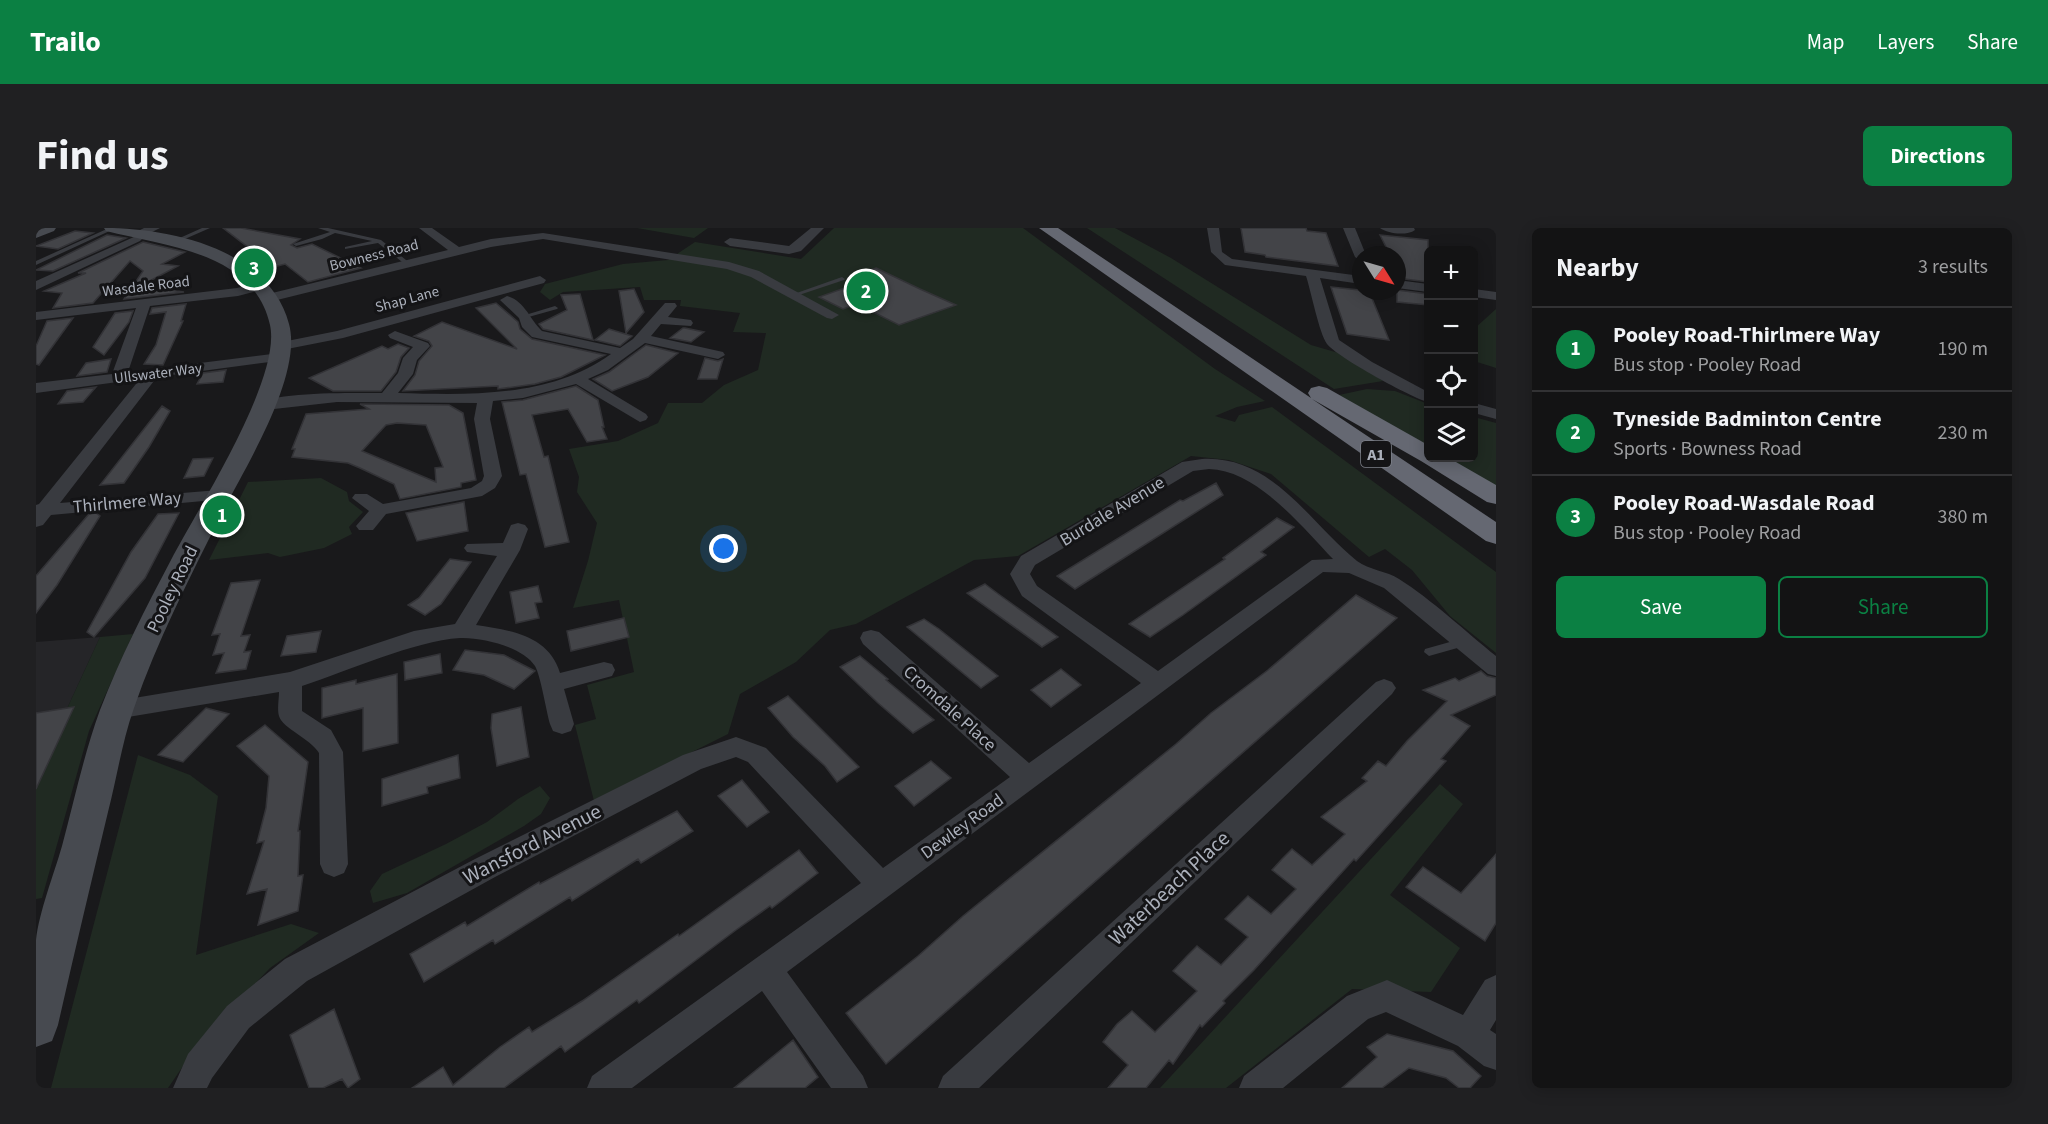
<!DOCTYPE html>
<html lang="en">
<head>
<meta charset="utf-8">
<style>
  body { margin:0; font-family:"Source Sans 3",sans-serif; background:#202022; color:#f1f3f6 }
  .controls { position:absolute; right:18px; top:18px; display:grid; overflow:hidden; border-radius:9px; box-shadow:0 3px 15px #0003 }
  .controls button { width:54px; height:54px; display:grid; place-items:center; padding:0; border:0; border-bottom:2px solid #323234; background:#131314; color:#f1f3f6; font:30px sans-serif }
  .compass { position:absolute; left:1316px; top:18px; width:54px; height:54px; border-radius:50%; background:#131314; box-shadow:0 3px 15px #0003; rotate:127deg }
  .you { position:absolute; left:688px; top:321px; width:21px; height:21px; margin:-15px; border:4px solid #fff; border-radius:50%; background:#1a73e8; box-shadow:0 0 0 9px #1a73e833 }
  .badge { display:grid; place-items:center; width:39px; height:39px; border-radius:50%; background:#0b8043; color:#fff; font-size:20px; font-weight:700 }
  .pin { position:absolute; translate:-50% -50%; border:3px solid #fff; box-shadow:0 2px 6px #0006 }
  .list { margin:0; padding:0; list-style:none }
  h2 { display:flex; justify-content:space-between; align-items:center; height:78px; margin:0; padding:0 24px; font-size:26px }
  h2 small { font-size:20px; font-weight:400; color:#9d9ea0 }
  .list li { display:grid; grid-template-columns:39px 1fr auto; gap:18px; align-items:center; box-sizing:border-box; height:84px; padding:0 24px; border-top:2px solid #323234 }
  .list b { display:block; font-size:22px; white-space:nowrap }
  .list p { margin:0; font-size:20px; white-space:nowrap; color:#9d9ea0 }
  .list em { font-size:20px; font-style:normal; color:#9d9ea0 }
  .actions { display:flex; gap:12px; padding:18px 24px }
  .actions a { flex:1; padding:14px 0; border:2px solid #0b8043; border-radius:9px; text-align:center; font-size:21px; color:#0b8043 }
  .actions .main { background:#0b8043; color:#fff }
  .icon { flex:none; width:33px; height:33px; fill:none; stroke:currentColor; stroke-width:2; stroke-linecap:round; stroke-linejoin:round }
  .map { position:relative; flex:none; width:1460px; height:860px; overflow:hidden; border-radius:9px }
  header { display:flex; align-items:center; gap:36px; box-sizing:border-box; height:84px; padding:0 30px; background:#0b8043; color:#fff }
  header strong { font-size:28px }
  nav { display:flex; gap:33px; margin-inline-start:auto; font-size:21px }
  .intro { display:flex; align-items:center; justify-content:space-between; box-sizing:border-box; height:144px; padding:0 36px }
  h1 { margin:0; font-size:42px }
  .button { padding:15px 27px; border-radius:9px; background:#0b8043; color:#fff; font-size:21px; font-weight:700 }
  main { display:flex; gap:36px; padding:0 36px }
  aside { flex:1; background:#131314; border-radius:9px; box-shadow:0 3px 15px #0003 }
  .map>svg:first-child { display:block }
  .built { fill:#252528 }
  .green { fill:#202a22 }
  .building { fill:#434448; stroke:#333337; stroke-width:1.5; fill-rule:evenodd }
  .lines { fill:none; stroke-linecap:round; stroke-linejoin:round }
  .lane { fill:#393b40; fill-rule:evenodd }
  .street { fill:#393b40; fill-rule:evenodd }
  .secondary { fill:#474a50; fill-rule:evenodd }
  .highway { fill:#656872; fill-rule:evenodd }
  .labels { text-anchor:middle; stroke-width:6; stroke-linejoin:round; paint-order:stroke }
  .far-street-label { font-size:15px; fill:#abb0bb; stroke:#141416 }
  .shield { fill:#141416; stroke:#7e818a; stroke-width:1.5 }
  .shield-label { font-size:16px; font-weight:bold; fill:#abb0bb }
  .street-label { font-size:18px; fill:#abb0bb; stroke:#141416 }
  .near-street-label { font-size:21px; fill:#abb0bb; stroke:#141416 }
</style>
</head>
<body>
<header>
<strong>Trailo</strong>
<nav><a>Map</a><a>Layers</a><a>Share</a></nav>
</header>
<div class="intro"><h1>Find us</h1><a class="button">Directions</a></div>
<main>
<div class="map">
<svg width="1460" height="860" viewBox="0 0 1460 860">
  <rect width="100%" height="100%" fill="#19191b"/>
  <path class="built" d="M64,409L0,548V414Z"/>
  <path class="green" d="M601,0H672L658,10Z
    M798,0H987L1179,141L1229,173L1201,179L1179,188L1199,194L1203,187L1236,179L1460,344V425L1414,388L1376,342L1349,321L1333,329L1235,246L1193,232L1155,228L982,328L938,332L820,396L794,402L760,434L704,466L692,506L558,573L539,497L560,491L551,457L598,444L583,372L537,380L552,333L561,295L541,264L543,249L533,221L582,213L622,195L632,175H666L688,157L722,142L730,105L697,104L704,85L644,78L645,72H608L604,59L527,64L514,72L504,64L509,56L587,36L632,32L659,14L765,31Z
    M1051,0H1079L1135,30L1275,117L1306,126L1347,153L1298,161Z
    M1460,81V140L1438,133V101Z
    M1331,161L1359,163L1392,176V219L1303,167Z
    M1438,189L1460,195V259L1409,230H1438Z
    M285,250L311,264L313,273L327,284L313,299L316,306L288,320L244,329L232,325L173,332L212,254Z
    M97,406L53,503L6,670L0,671V548L64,409Z
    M102,527L154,547L182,568L160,727L255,696L283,705L234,740L165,812L132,860H15Z
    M1404,556L1427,576L1354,667L1424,720L1395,764L1316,761L1190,860H1124Z
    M504,558L514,570L505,586L488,598L371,665L337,675L334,663L346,646L410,616L451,594L482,571Z"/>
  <path class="building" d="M187,0H205L264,11L255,17L261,20L276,16L325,40L272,54L249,36L238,39Z
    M1205,0H1270L1271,3L1290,5L1302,38L1230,29L1229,27L1209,24Z
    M39,3L57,5L22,21L0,18Z
    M71,7L90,10L17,43L0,42Z
    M1344,7L1392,12V54L1361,50V27H1354Z
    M107,14L149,24L126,36L142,38L104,58L148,64L88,71L107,43L94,33L57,75L17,80L26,65L8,63L50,45H42Z
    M840,40L884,61L920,77L863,97L821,76L807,81L783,69L823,55L812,50Z
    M1295,59L1333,63L1353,112L1311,106Z
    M598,61L608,84L590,105L583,63Z
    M1361,62L1392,66V77L1361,74Z
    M544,66L557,112L507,101L503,96L531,82L525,67Z
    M460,75L482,94L484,101L496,111L569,127L525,149L499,156L462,161V158L367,163L379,147L383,133L396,118L393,113L378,108L406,94L481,121L440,80Z
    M150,76L145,93H147L127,137L108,136L120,117L130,84L114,86L116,80Z
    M97,83L93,94L68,127L57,119L79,85Z
    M37,90L3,137L0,136V118L11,93Z
    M647,100H649L668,104L655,114L634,110Z
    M573,101L596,108L584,118L559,112Z
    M362,116L373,120L365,129L360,144L345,163H297L273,150L346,118L352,121Z
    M610,117L642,125L612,149L576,163L557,151L573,144Z
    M669,130L682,133L687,131L681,151H662Z
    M75,131L71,144L41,148L50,135Z
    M190,142L187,154L161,156L167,145Z
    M540,158L562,172L568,199H566L571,211L551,214L532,181L496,187L508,229L512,228L533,314L509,319L490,246L484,247L466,174L487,172Z
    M60,159L47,174L22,176L31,163Z
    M324,176L413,177L427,185L440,252L425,255V259L364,271L358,256L324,240L312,235L256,229L259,221H256L270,186L333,181ZM361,195L390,197L407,239L399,240L400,254L326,223L350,197Z
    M126,178L134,183L113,219L88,255L64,257Z
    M177,230L168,248L148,250L157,231Z
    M1180,255L1187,267L1039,361L1021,348L1144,272L1147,273Z
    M428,274L432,303L381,313L370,285Z
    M60,285L64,288L21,357L0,385V348L53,286Z
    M143,285L109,350L58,409L51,404L95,324L122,286Z
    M1241,290L1258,299L1225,324L1230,327L1147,387L1114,409L1093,396L1189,331L1187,330Z
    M414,331L435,334L405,376L389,387L372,377L383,370Z
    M224,352L205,408L214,407L208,424L215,423L210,441L180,445L188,425L177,427L184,406L176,407L195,355Z
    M949,356L961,365L1022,409L1006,419L931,365Z
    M502,358L506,374L499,375L503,390L480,395L474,364Z
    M1320,367L1361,390L850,836L810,785L882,728L927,688L1140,516L1175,485L1232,442Z
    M588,390L593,409L535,423L531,403Z
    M888,391L903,401L962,448L945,460L871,399Z
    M285,403L280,424L245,428L251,408Z
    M429,422L468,427L499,443L478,461L448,447L417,442Z
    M404,426L406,445L369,452L368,434Z
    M824,428L852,451L850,452L898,492L877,505L842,475L804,439Z
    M1025,441L1045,457L1015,479L995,462Z
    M1445,443L1451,448L1460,450V467L1415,487L1434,498L1405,531L1410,533L1320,633L1318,631L1218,742L1187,773L1189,775L1166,799L1164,797L1137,836L1133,832L1110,860H1072L1092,837L1067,814L1081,796L1096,783L1119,804L1161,763L1137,743L1151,728L1161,718L1185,737L1212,709L1189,691L1212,668L1235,686L1260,661L1236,642L1246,631L1256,621L1276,637L1309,606L1285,589L1331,553L1326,550L1342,533L1350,538L1371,513L1411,473L1387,462L1419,450L1423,453Z
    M361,446L362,515L327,523V480L286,490V460L320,452V456Z
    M752,468L823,539L801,554L789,538L757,509L732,480Z
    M38,479L0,561V485Z
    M485,479L493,529L461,538L455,500L456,486Z
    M170,480L193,486L147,534L122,527Z
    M229,497L272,534L262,603H264L262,648L267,647L262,683L222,697L231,661L211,666L228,613L221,615L230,580L233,548L201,518Z
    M422,527L424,550L391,559L392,565L346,578V551Z
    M895,533L915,550L878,578L859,558Z
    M706,552L733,584L711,599L682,568Z
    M641,583L657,603L605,635L602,631L536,673L534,669L459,716L457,712L388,754L374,726L429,694L431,698L503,654L504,656Z
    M763,622L782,645L736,680L734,678L700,702L603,775L601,772L529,824L525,818L468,860H376L407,839L417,857L464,819L493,799L496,804L546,773L642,706L643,708Z
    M1460,626V695L1449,713L1370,659L1387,639L1425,665Z
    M298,781L324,851L312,860L306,851L287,860H273L254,807Z
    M1351,806L1417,823L1445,848L1434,860H1423L1410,850L1373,840L1346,860H1306L1341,829L1331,819Z
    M757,812L782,849L769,860H698Z"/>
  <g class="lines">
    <path class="lane" d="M73,0H80L0,37V33Z
      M166,0H174L142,14L137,13Z
      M282,0H292L345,12L375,36L370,37L342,15L309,21V19L336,13L299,5L286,11L260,18L257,16L294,4Z
      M806,49L809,51L808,52L760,68L755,67Z
      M519,78L522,80L521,81L489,90L486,88Z
      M1428,410L1433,414L1432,417L1393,428L1388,424L1389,421Z"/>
    <path class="street" d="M108,0H124L110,7H102V3Z
      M383,0H396L423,19L455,11L507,5L693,34L723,43L803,87L796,91L791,90L715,49L691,41L507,11L455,19L233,74L226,70L228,67L412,22Z
      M775,0H788L765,23L753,26L694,18L688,14L694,10L753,18Z
      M1171,0H1183L1186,24L1196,31L1325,48V56L1284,50L1303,112L1336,134L1392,164V174C1376,170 1301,129 1291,116C1283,105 1275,63 1270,48L1189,37L1175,24Z
      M1307,0H1319L1330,27H1325V33L1319,29Z
      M1344,0H1378L1379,2C1371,8 1352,6 1344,0Z
      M100,8L106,11L104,13L0,62V53Z
      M504,48L510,52L508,55L307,110L246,122L239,118L241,115L301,103Z
      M1361,52L1392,56V64L1361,60Z
      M223,54L228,55L229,58L228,61L202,68L114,78L92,144L244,125L251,129L249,132L121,149L24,275L183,262L189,263L192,267L189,271L15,287L7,297L0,299V277L3,276L104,151L0,165V155L76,146L100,80L0,92V84L201,60Z
      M1438,61L1460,64V72L1438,69Z
      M471,68C489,73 494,92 506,103L584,120L597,111L629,75H639L641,78L632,89L655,92L657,95L655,98L625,96L615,108L687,124L689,127L682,131L609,115L572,142L552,151L610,186L612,189L610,192L604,194L540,156L487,170L457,173L454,191L466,248L459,260L446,268L350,286L337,302H323L320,298L333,283L316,270L319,266H331L347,276L435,260L446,253L448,248L438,191L441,175L301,174L229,182L221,177C233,163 325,165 346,165L362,145L367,130L377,119L354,110L352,107L359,103L392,115L394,118L381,132L377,146L362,165C434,167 514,170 575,126L496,109L486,99L483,90L464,72Z
      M1438,175L1460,181V191L1438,185Z
      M1166,231C1236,227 1273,294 1321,333C1333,342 1351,343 1363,351C1395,371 1430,404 1460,428V448L1452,446L1348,360L1313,345L1287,344L751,744L827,848L832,860H795L726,763L596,860H551L556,848L825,655L712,534L700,529L665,541L459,649L271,753L213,800L176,850L171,860H137L152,826L191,778L249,731L439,631L647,527L700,509L730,520L847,640L974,549L827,416L824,410L827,404L835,402L843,404L993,535L1105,455L986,368L974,346L985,328L1146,234ZM1173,241C1221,242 1266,299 1297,331L1276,332L1122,443L1001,358L994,346L999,337L1157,243Z
      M482,295L489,297L492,301L484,322L440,397C473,402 513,407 524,445L568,434L576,436L579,442L576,448L528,461L538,496L535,503L526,506L517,503L514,496C510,482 505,449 499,438C487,419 446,409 424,410C378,413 312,443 266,458V483L295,502L307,524L312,636L308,645L298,649L288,645L284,636L283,525C274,510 247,501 243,488C241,481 243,471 243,464L80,491L72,489L68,482L72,475L80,473L254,444L378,403L419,396L461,328L431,324L428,320L431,316L467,315L475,297Z
      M1348,451L1356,454L1360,460L1356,466L943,860H902L907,848L1340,454Z
      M1460,747V792L1454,802L1460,806V842L1448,838L1422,818L1350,784L1332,791L1247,860H1203L1208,848L1311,768L1351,752L1427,787L1449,752Z"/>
    <path class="secondary" d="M0,0H20L18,3L0,10Z
      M68,0C135,0 233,21 253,96C267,147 209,240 186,285C154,349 121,413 98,480C86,514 81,549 72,584C55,655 38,726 22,797L16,813L0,819C0,784 0,747 0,712C3,684 18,646 26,618C38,573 48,526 64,482C84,430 109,381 135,332C162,280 246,151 234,97C218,24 129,18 70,3Z"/>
    <path class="highway" d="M1003,0H1022L1275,170L1272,165L1275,160L1283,158L1291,160L1392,217V230H1413L1460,257V276L1451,274L1385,233L1276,171L1460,294V316L1450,313Z"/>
  </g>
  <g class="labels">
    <g class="far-street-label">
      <text transform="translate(338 27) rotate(-14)" y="5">Bowness Road</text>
      <text transform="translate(110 58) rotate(-7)" y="5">Wasdale Road</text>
      <text transform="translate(371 71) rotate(-15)" y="5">Shap Lane</text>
      <text transform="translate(122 145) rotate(-7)" y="5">Ullswater Way</text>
    </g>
    <rect class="shield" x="1325" y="213" width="30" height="26" rx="4.5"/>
    <g class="shield-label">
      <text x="1340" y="232">A1</text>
    </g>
    <g class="street-label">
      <text transform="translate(91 274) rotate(-5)" y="6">Thirlmere Way</text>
      <text transform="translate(1076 283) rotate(-31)" y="6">Burdale Avenue</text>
      <text transform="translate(136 361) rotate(-64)" y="6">Pooley Road</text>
      <text transform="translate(914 480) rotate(42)" y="6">Cromdale Place</text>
      <text transform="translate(926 598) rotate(-36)" y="6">Dewley Road</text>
    </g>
    <g class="near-street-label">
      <text transform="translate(496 616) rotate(-27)" y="7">Wansford Avenue</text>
      <text transform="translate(1133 660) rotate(-43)" y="7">Waterbeach Place</text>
    </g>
  </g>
</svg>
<div class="controls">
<button>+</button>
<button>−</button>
<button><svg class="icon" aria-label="locate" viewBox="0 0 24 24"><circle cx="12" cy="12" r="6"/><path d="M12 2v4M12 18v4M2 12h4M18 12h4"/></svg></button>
<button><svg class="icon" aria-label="layers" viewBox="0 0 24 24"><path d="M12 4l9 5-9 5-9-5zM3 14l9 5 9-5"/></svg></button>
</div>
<svg class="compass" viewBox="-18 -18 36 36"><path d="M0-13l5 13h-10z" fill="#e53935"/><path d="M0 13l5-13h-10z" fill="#9d9ea0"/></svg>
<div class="you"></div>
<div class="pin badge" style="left:186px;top:287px">1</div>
<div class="pin badge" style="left:830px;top:63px">2</div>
<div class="pin badge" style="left:218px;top:40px">3</div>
</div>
<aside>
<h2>Nearby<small>3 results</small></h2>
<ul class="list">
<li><span class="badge">1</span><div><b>Pooley Road-Thirlmere Way</b><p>Bus stop · Pooley Road</p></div><em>190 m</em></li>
<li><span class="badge">2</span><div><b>Tyneside Badminton Centre</b><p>Sports · Bowness Road</p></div><em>230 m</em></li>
<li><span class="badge">3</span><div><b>Pooley Road-Wasdale Road</b><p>Bus stop · Pooley Road</p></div><em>380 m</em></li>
</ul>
<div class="actions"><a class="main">Save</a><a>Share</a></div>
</aside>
</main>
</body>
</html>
